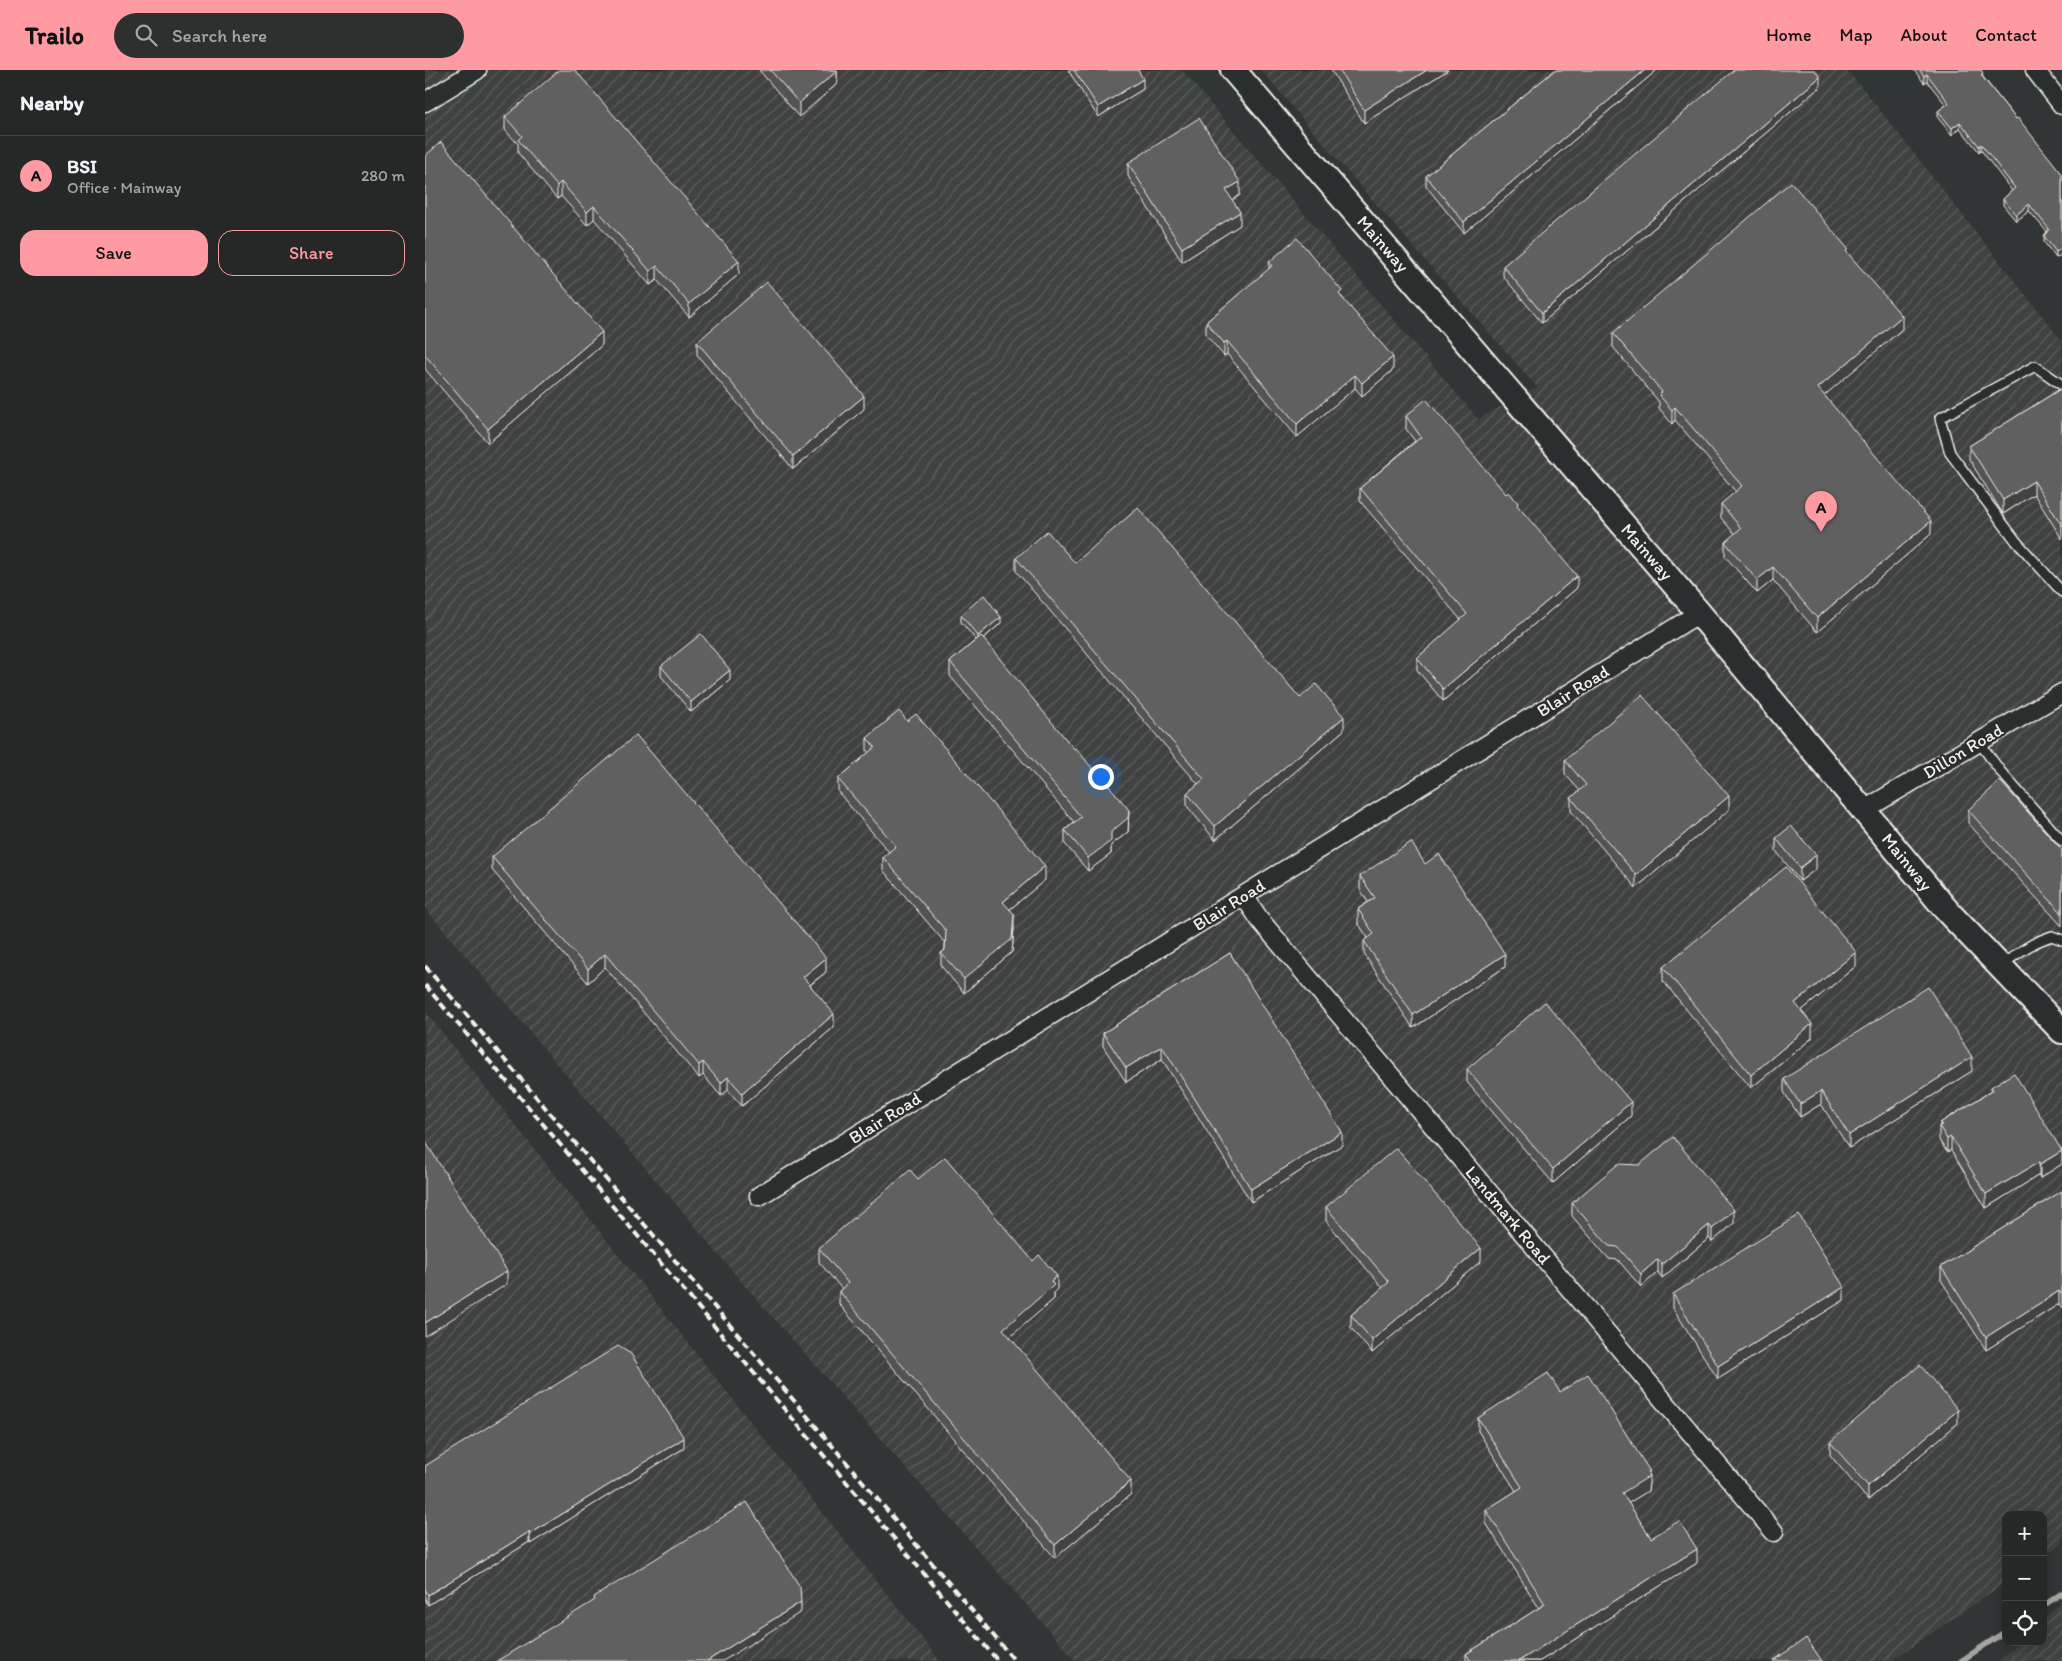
<!DOCTYPE html>
<html lang="en">
<head>
<meta charset="utf-8">
<style>
  body { margin:0; font-family:Itim,sans-serif; background:#2e3030; color:#f1f3f6 }
  .controls { position:absolute; right:15px; bottom:15px; display:grid; overflow:hidden; border-radius:10px; box-shadow:0 2px 12px #0003 }
  .controls button { width:45px; height:45px; display:grid; place-items:center; padding:0; border:0; border-bottom:1px solid #424445; background:#262828; color:#f1f3f6; font:25px sans-serif }
  .you { position:absolute; left:675px; top:706px; width:18px; height:18px; margin:-12px; border:4px solid #fff; border-radius:50%; background:#1a73e8; box-shadow:0 0 0 8px #1a73e833 }
  .badge { display:grid; place-items:center; width:32px; height:32px; border-radius:50%; background:#ff9aa2; color:#111; font-size:16px; font-weight:700 }
  .pin { position:absolute; translate:-50% -41px; filter:drop-shadow(0 1px 2px #0008) }
  .pin::after { content:''; position:absolute; top:26px; width:18px; height:15px; background:inherit; clip-path:polygon(0 0,100% 0,50% 100%) }
  .list { margin:0; padding:0; list-style:none }
  h2 { display:flex; justify-content:space-between; align-items:center; height:65px; margin:0; padding:0 20px; font-size:21px }
  h2 small { font-size:16px; font-weight:400; color:#a4a6a8 }
  .list li { display:grid; grid-template-columns:32px 1fr auto; gap:15px; align-items:center; box-sizing:border-box; height:80px; padding:0 20px; border-top:1px solid #424445 }
  .list b { display:block; font-size:19px; white-space:nowrap }
  .list p { margin:0; font-size:16px; white-space:nowrap; color:#a4a6a8 }
  .list em { font-size:16px; font-style:normal; color:#a4a6a8 }
  .actions { display:flex; gap:10px; padding:15px 20px }
  .actions a { flex:1; padding:11px 0; border:1px solid #ff9aa2; border-radius:15px; text-align:center; font-size:18px; color:#ff9aa2 }
  .actions .main { background:#ff9aa2; color:#111 }
  .icon { flex:none; width:28px; height:28px; fill:none; stroke:currentColor; stroke-width:2; stroke-linecap:round; stroke-linejoin:round }
  .map { position:relative; flex:none; width:1637px; height:1591px; overflow:hidden }
  header { display:flex; align-items:center; gap:30px; box-sizing:border-box; height:70px; padding:0 25px; background:#ff9aa2; color:#111 }
  header strong { font-size:24px }
  nav { display:flex; gap:28px; margin-inline-start:auto; font-size:18px }
  .search { width:350px; height:45px; background:#2e3030; display:flex; align-items:center; gap:12px; box-sizing:border-box; padding:0 18px; border-radius:28px; color:#a4a6a8; font-size:19px }
  main { display:flex }
  aside { flex:1; background:#262828 }
  .map>svg:first-child { display:block }
  .industrial { fill:url(#industrial-furrows) }
  .lines { fill:none; stroke-linecap:round; stroke-linejoin:round }
  .stream { stroke:#a6a5a0; stroke-width:5.5 }
  .lane-casing { stroke:#f4f1e8; stroke-width:12 }
  .street-casing { stroke:#f4f1e8; stroke-width:21 }
  .secondary-casing { stroke:#f4f1e8; stroke-width:28 }
  .lane { stroke:#2a2d2e; stroke-width:9 }
  .street { stroke:#2a2d2e; stroke-width:18 }
  .secondary { stroke:#2a2d2e; stroke-width:24 }
  .rail { stroke:#f4f1e8; stroke-width:4; stroke-dasharray:8 4; stroke-linecap:butt }
  .wall { fill:#525352; stroke:#f4f1e8 }
  .shaded-wall { fill:#424342; stroke:#f4f1e8 }
  .building { fill:#5f605f; stroke:#f4f1e8 }
  .labels { text-anchor:middle; stroke-width:4; stroke-linejoin:round; paint-order:stroke }
  .street-label { font-size:18px; fill:#f4f1e8; stroke:#2a2d2e }
</style>
</head>
<body>
<header>
<strong>Trailo</strong>
<div class="search"><svg class="icon" aria-label="search" viewBox="0 0 24 24"><circle cx="10" cy="10" r="6"/><path d="M15 15l6 6"/></svg>Search here</div>
<nav><a>Home</a><a>Map</a><a>About</a><a>Contact</a></nav>
</header>
<main>
<aside>
<h2>Nearby<small></small></h2>
<ul class="list">
<li><span class="badge">A</span><div><b>BSI</b><p>Office · Mainway</p></div><em>280 m</em></li>
</ul>
<div class="actions"><a class="main">Save</a><a>Share</a></div>
</aside>
<div class="map">
<svg width="1637" height="1591" viewBox="0 0 1637 1591">
  <defs>
    <pattern id="industrial-furrows" width="10" height="10" patternUnits="userSpaceOnUse" patternTransform="scale(1.25)"><rect width="10" height="10" fill="#404242"/><path d="M-1 1l2-2M0 10L10 0M9 11l2-2" fill="none" stroke="#5c5e5d"/></pattern>
  </defs>
  <rect width="100%" height="100%" fill="#323535"/>
  <filter id="ink" filterUnits="userSpaceOnUse"><feTurbulence type="fractalNoise" baseFrequency=".02" numOctaves="2"/><feDisplacementMap in="SourceGraphic" scale="10" xChannelSelector="R" yChannelSelector="G"/><feConvolveMatrix kernelMatrix="1 2 1 2 8 2 1 2 1" color-interpolation-filters="sRGB"/></filter>
  <g filter="url(#ink)">
    <path class="industrial" d="M0,0H757L1053,349L1112,317L914,92L836,0H1421L1439,20L1637,271V1474L1618,1487V1445H1581V1512L1466,1591H651L321,1217L0,838Z
      M0,941L515,1591H0Z
      M1637,1532V1591H1574L1594,1572H1618V1550Z"/>
    <g class="lines">
      <path class="stream" d="M1618,1536L1637,1523
        M1536,1591L1581,1561"/>
      <g class="lane-casing">
        <path id="lane" d="M1637,315L1610,296L1515,348L1525,383L1591,471L1637,522
          M1554,672L1576,702L1637,771
          M1577,895C1593,883 1607,872 1627,866L1637,870"/>
      </g>
      <g class="street-casing">
        <path id="street" d="M1610,0L1637,35
          M0,32L52,0
          M1439,740L1637,623
          M819,826L835,850L1349,1462
          M334,1126L1274,543"/>
      </g>
      <g class="secondary-casing">
        <path id="secondary" d="M808,0L1274,543L1524,843L1637,961"/>
      </g>
      <use href="#lane" class="lane"/>
      <use href="#street" class="street"/>
      <use href="#secondary" class="secondary"/>
      <path class="rail" d="M0,896L590,1591
        M0,915L573,1591"/>
    </g>
    <path class="wall" d="M334,0H412V14L374,47Z
      M643,0H713L718,19L673,47Z
      M906,0H1023L939,53Z
      M1130,0H1232L1039,163L1001,116V106Z
      M1489,0H1556L1558,7L1591,49L1637,104V184L1631,188L1619,172V166L1622,162L1604,141L1591,151L1578,135V129L1587,121L1556,80L1554,82L1535,58L1527,65L1513,48V41L1521,35L1502,11L1499,13Z
      M1395,17L1117,253L1078,206V196Z
      M80,47L314,204L264,247L232,210L225,215L169,149L162,155L136,126L132,129L93,83V74L80,60Z
      M0,86L177,275L63,373L0,299Z
      M703,93L815,125L807,130L815,155L757,192L703,106Z
      M1423,184L1477,259L1399,325L1506,464L1392,562L1348,510L1332,523L1300,486V472L1310,464L1296,448V434L1311,422L1250,350L1247,354L1234,338V332L1188,277V263Z
      M844,192L917,227L968,300L937,326L930,318L872,367L802,284L799,286L781,265V252L844,199Z
      M272,272L439,339L368,399L272,285Z
      M1637,318V469L1609,424L1578,444L1544,389V376Z
      M981,346L1081,424L1093,437L1152,518L1018,631L992,600V588L1036,550L935,431V418L990,371L981,359Z
      M591,488L650,493L875,628L919,660L790,770L762,736V723L773,714L591,501Z
      M536,545L576,553L558,569L704,753L703,762L686,775V784L663,801L640,774V760L649,752L525,606V592L551,570L536,552Z
      M236,596L305,610L266,642L236,606Z
      M442,668L620,810L585,839L589,858L587,882L539,923L516,896V883L520,880V873L458,800V787L464,782L413,722V709L444,683L442,681Z
      M1140,690L1304,740L1211,818L1146,741V728L1155,721L1140,704Z
      M1543,740L1637,780V856L1543,753Z
      M1351,768L1391,799L1375,811L1351,781Z
      M67,787L401,902L385,915L409,957L317,1036L303,1020L296,1026L278,1005L274,1008L180,897L163,913L67,800Z
      M1000,794L1080,897L988,958L939,884V871L943,868L933,853V839L943,832L935,819V806Z
      M805,883L917,1075L826,1132L737,989L701,1012L678,976V963Z
      M1431,896L1376,941L1387,968L1326,1018L1238,911V897Z
      M1042,999L1206,1046L1128,1113L1042,1012Z
      M1547,1001L1424,1078L1396,1034L1375,1047L1359,1022V1009Z
      M1566,1017L1637,1080V1094L1615,1108L1614,1105L1561,1138L1526,1080L1522,1082L1514,1070V1056H1515V1053L1566,1021Z
      M493,1109L632,1219L629,1222V1229L584,1267L706,1424L630,1488L414,1234V1221L417,1219L394,1192V1178Z
      M1637,1121V1238L1634,1234L1561,1280L1516,1210V1197Z
      M1147,1133L1309,1153L1287,1172L1284,1168L1237,1208L1233,1202L1216,1217L1193,1190L1184,1189L1147,1146Z
      M901,1137L1056,1191L947,1283L926,1258V1245L958,1218L901,1151Z
      M1248,1224L1419,1230L1293,1309L1248,1238Z
      M1135,1322L1224,1413L1223,1421L1203,1433L1226,1468L1272,1493L1115,1591H1041V1584L1114,1538L1061,1453V1440L1091,1421L1053,1361V1348Z
      M1533,1353L1443,1430L1405,1385V1372Z
      M259,1378L105,1474L104,1472L3,1535L0,1529V1396Z"/>
    <path class="shaded-wall" d="M1002,0H1023L939,53V40Z
      M1220,0H1232L1039,163V152Z
      M412,1V14L374,47V33Z
      M1502,4V11L1499,13V6Z
      M1395,7V17L1117,253V243Z
      M718,9V19L673,47V37Z
      M1535,52V58L1527,65V58Z
      M1556,74V80L1554,82V76Z
      M136,112V126L132,129V116Z
      M815,112V125L801,134V120Z
      M1604,134V141L1591,151V145Z
      M169,136V149L162,155V142Z
      M815,142V155L757,192V178Z
      M1637,177V184L1631,188V182Z
      M314,191V204L264,247V234Z
      M232,196V210L225,215V201Z
      M1477,246V259L1393,331V318Z
      M177,262V275L63,373V359Z
      M802,271V284L799,286V273Z
      M968,287V300L937,326V313Z
      M930,305V318L872,367V354Z
      M439,326V339L368,399V386Z
      M1250,337V350L1247,354V340Z
      M1609,411V424L1578,444V430Z
      M1506,451V464L1392,562V548Z
      M1348,497V510L1332,523V510Z
      M1152,506V518L1018,631V619Z
      M576,547V553L553,573V566Z
      M305,600V610L266,642V632Z
      M919,647V660L790,770V756Z
      M1304,726V740L1211,818V805Z
      M704,740L703,762L686,775V784L663,801V788Z
      M1391,785V799L1375,811V798Z
      M620,796V810L578,845V832Z
      M589,844V858L587,882L539,923V909Z
      M1431,882V896L1370,946V933Z
      M180,884V897L163,913V899Z
      M1080,884V897L988,958V945Z
      M401,888V902L378,920V907Z
      M409,944V957L317,1036V1023Z
      M1387,954V968L1326,1018V1005Z
      M737,976V989L701,1012V998Z
      M1547,987V1001L1424,1078V1065Z
      M278,992V1005L274,1008V995Z
      M303,1007V1020L296,1026V1013Z
      M1396,1021V1034L1375,1047V1034Z
      M1206,1032V1046L1128,1113V1099Z
      M917,1062V1075L826,1132V1119Z
      M1526,1067V1080L1522,1082V1069Z
      M1637,1081V1094L1615,1108V1094Z
      M1614,1092V1105L1561,1138V1124Z
      M1309,1140V1153L1287,1172V1159Z
      M1284,1155V1168L1237,1208V1194Z
      M1056,1178V1191L947,1283V1270Z
      M1233,1189V1202L1216,1217V1204Z
      M82,1201V1214L0,1266V1253Z
      M632,1206V1219L629,1222V1229L578,1273V1259Z
      M1419,1217V1230L1293,1309V1296Z
      M1634,1221V1234L1561,1280V1267Z
      M1533,1340V1353L1443,1430V1416Z
      M259,1368V1378L105,1474V1464Z
      M1224,1400V1413L1223,1421L1197,1437V1423Z
      M706,1411V1424L630,1488V1475Z
      M104,1462V1472L3,1535V1525Z
      M1272,1479V1493L1115,1591H1094Z
      M376,1532V1542L298,1591H282Z"/>
    <path class="building" d="M134,0H150L314,191L264,234L232,196L225,201L169,136L162,142L136,112L132,116L93,70L97,66L80,47Z
      M345,0H412V1L374,33Z
      M649,0H713L718,9L673,37Z
      M914,0H1002L939,40Z
      M1130,0H1220L1039,152L1001,106Z
      M1309,0H1390L1395,7L1117,243L1078,196Z
      M1494,0H1556L1558,3L1556,5L1591,49L1593,48L1637,104V178L1631,182L1619,166L1624,159L1604,134L1591,145L1578,129L1590,118L1556,74L1554,76L1535,52L1527,58L1513,41L1524,33L1502,4L1499,6Z
      M774,48L815,112L801,120L815,142L757,178L703,93Z
      M16,72L177,262L63,359L0,285V86Z
      M1366,112L1423,179L1421,181L1477,246L1393,318L1506,451L1392,548L1348,497L1332,510L1300,472L1316,458L1296,434L1317,416L1250,337L1247,340L1234,325L1237,322L1188,263Z
      M872,168L917,221L914,224L968,287L937,313L930,305L872,354L802,271L799,273L781,252L847,196L844,192Z
      M342,212L439,326L368,386L272,272Z
      M1637,318V456L1609,411L1578,430L1544,376Z
      M1001,329L1081,424L1084,422L1093,433L1092,435L1152,506L1018,619L992,588L1042,544L935,418L996,367L981,346Z
      M713,438L875,628L891,614L919,647L790,756L762,723L779,709L591,488L622,461L650,493Z
      M559,525L576,547L553,566L536,545Z
      M276,564L305,600L266,632L236,596Z
      M556,566L649,679L651,678L671,703L673,702L704,740L703,748L686,762V771L663,788L640,760L656,747L525,592Z
      M1217,625L1304,726L1211,805L1146,728L1161,715L1140,690Z
      M474,641L482,651L491,644L620,796L578,832L589,844L587,869L539,909L516,883L520,880L521,861L458,787L471,776L413,709L450,677L442,668Z
      M211,665L401,888L378,907L409,944L317,1023L303,1007L296,1013L278,992L274,995L180,884L163,899L67,787Z
      M1575,711L1637,780V843L1543,740Z
      M1366,756L1391,785L1375,798L1351,768Z
      M986,772L1000,794L1014,784L1080,884L988,945L939,871L949,864L933,839L950,828L935,806Z
      M1361,797L1431,882L1370,933L1387,954L1326,1005L1238,897Z
      M805,883L917,1062L826,1119L737,976L701,998L678,963Z
      M1503,917L1547,987L1424,1065L1396,1021L1375,1034L1359,1009Z
      M1120,932L1206,1032L1128,1099L1042,999Z
      M1589,1003L1637,1081L1615,1094L1614,1092L1561,1124L1526,1067L1522,1069L1514,1056L1517,1055L1515,1053L1568,1020L1566,1017Z
      M1248,1067L1309,1140L1287,1159L1284,1155L1237,1194L1233,1189L1216,1204L1193,1177L1184,1176L1147,1133L1193,1094L1214,1095Z
      M0,1071L82,1201L0,1253Z
      M971,1078L1056,1178L947,1270L926,1245L964,1212L901,1137Z
      M520,1087L608,1191L614,1185L632,1206L626,1211L629,1215L578,1259L706,1411L630,1475L414,1221L423,1213L394,1178L485,1100L493,1109Z
      M1637,1121V1225L1634,1221L1561,1267L1516,1197Z
      M1374,1145L1419,1217L1293,1296L1248,1224Z
      M193,1276L206,1284L259,1368L105,1464L104,1462L3,1525L0,1519V1396Z
      M1495,1295L1533,1340L1443,1416L1405,1372Z
      M1123,1303L1135,1322L1163,1304L1224,1400L1223,1407L1197,1423L1226,1468L1254,1451L1272,1479L1094,1591H1046L1041,1584L1120,1534L1061,1440L1097,1417L1053,1348Z
      M322,1432L375,1517L376,1532L282,1591H72L170,1530L169,1527Z
      M1381,1568L1397,1591H1348Z"/>
  </g>
  <g class="labels">
    <g class="street-label">
      <text transform="translate(958 174) rotate(49)" y="6">Mainway</text>
      <text transform="translate(1222 482) rotate(49)" y="6">Mainway</text>
      <text transform="translate(1148 621) rotate(-32)" y="6">Blair Road</text>
      <text transform="translate(1538 681) rotate(-31)" y="6">Dillon Road</text>
      <text transform="translate(1482 792) rotate(51)" y="6">Mainway</text>
      <text transform="translate(804 835) rotate(-32)" y="6">Blair Road</text>
      <text transform="translate(460 1048) rotate(-32)" y="6">Blair Road</text>
      <text transform="translate(1083 1145) rotate(50)" y="6">Landmark Road</text>
    </g>
  </g>
</svg>
<div class="controls">
<button>+</button>
<button>−</button>
<button><svg class="icon" aria-label="locate" viewBox="0 0 24 24"><circle cx="12" cy="12" r="6"/><path d="M12 2v4M12 18v4M2 12h4M18 12h4"/></svg></button>
</div>
<div class="you"></div>
<div class="pin badge" style="left:1396px;top:462px">A</div>
</div>
</main>
</body>
</html>
